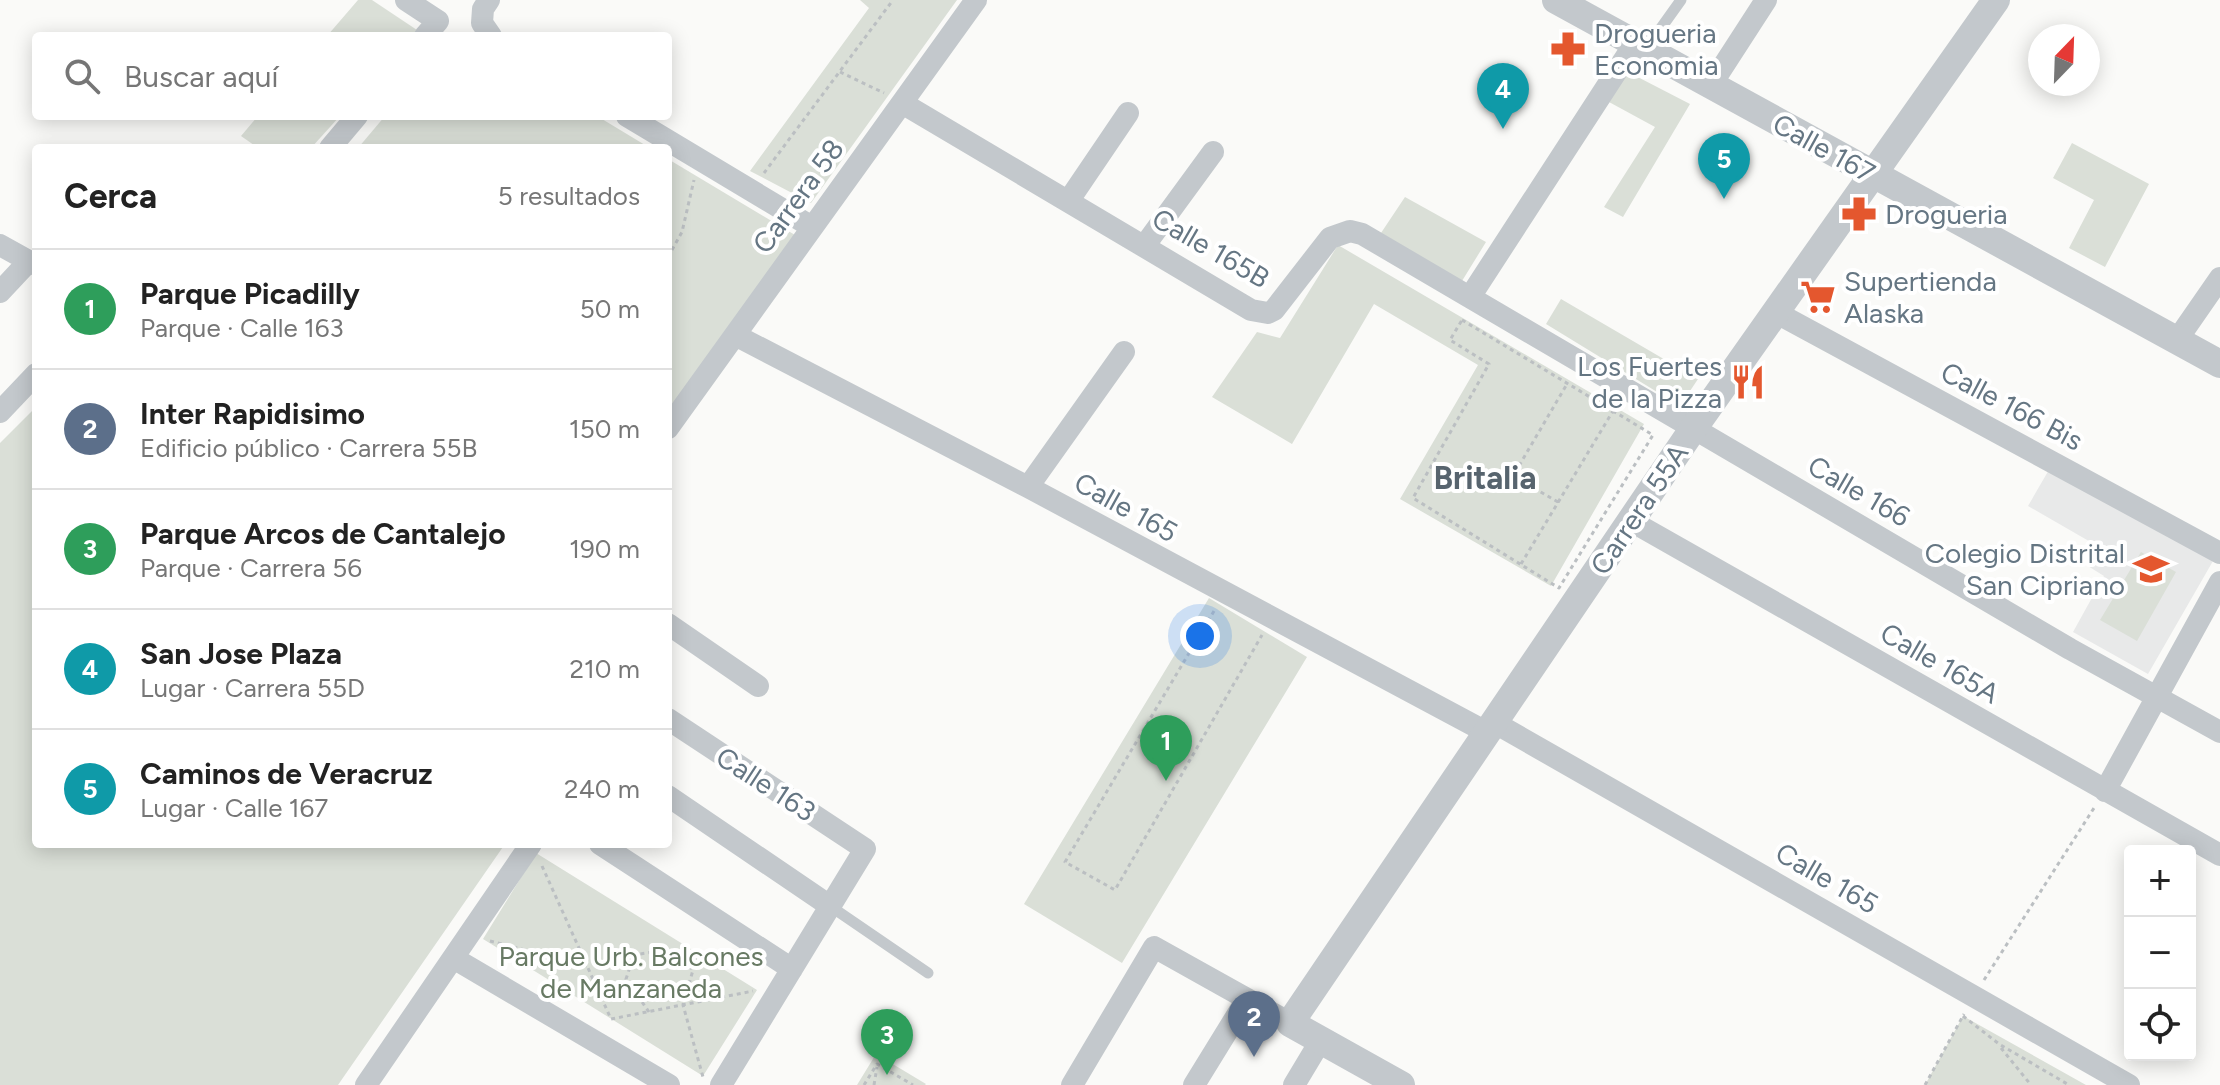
<!DOCTYPE html>
<html lang="es">
<head>
<meta charset="utf-8">
<style>
  body { margin:0; font-family:Figtree,sans-serif; background:#f2f2f2; color:#222 }
  .controls { position:absolute; right:24px; bottom:24px; display:grid; overflow:hidden; border-radius:8px; box-shadow:0 4px 20px #0003 }
  .controls button { width:72px; height:72px; display:grid; place-items:center; padding:0; border:0; border-bottom:2px solid #e0e0e0; background:#fff; color:#222; font:40px sans-serif }
  .compass { position:absolute; left:2028px; top:24px; width:72px; height:72px; border-radius:50%; background:#fff; box-shadow:0 4px 20px #0003; rotate:23deg }
  .you { position:absolute; left:1200px; top:636px; width:28px; height:28px; margin:-20px; border:6px solid #fff; border-radius:50%; background:#1a73e8; box-shadow:0 0 0 12px #1a73e833 }
  .badge { display:grid; place-items:center; width:52px; height:52px; border-radius:50%; background:#e4572e; color:#fff; font-size:26px; font-weight:700 }
  .pin { position:absolute; translate:-50% -66px; filter:drop-shadow(0 2px 4px #0008) }
  .pin::after { content:''; position:absolute; top:42px; width:28px; height:24px; background:inherit; clip-path:polygon(0 0,100% 0,50% 100%) }
  .list { margin:0; padding:0; list-style:none }
  h2 { display:flex; justify-content:space-between; align-items:center; height:104px; margin:0; padding:0 32px; font-size:34px }
  h2 small { font-size:26px; font-weight:400; color:#767676 }
  .list li { display:grid; grid-template-columns:52px 1fr auto; gap:24px; align-items:center; box-sizing:border-box; height:120px; padding:0 32px; border-top:2px solid #e0e0e0 }
  .list b { display:block; font-size:30px; white-space:nowrap }
  .list p { margin:0; font-size:26px; white-space:nowrap; color:#767676 }
  .list em { font-size:26px; font-style:normal; color:#767676 }
  .icon { flex:none; width:44px; height:44px; fill:none; stroke:currentColor; stroke-width:2; stroke-linecap:round; stroke-linejoin:round }
  .map { position:relative; flex:none; width:2220px; height:1085px; overflow:hidden }
  .search { position:absolute; background:#fff; box-shadow:0 4px 20px #0003; left:32px; top:32px; width:640px; height:88px; display:flex; align-items:center; gap:20px; box-sizing:border-box; padding:0 28px; border-radius:8px; color:#767676; font-size:30px }
  .panel { position:absolute; background:#fff; box-shadow:0 4px 20px #0003; left:32px; top:144px; width:640px; height:704px; border-radius:8px }
  .map>svg:first-child { display:block }
  .built { fill:#e8e9e9 }
  .green { fill:#dadfd7 }
  .lines { fill:none; stroke-linecap:round; stroke-linejoin:round }
  .path { stroke:#bbbfc2; stroke-width:3; stroke-dasharray:4 4; stroke-linecap:butt }
  .service { stroke:#c3c8cc; stroke-width:11 }
  .minor { stroke:#c3c8cc; stroke-width:22 }
  .tertiary { stroke:#c3c8cc; stroke-width:28 }
  .labels { text-anchor:middle; stroke-width:8; stroke-linejoin:round; paint-order:stroke }
  .poi-label { font-size:28px; fill:#657683; stroke:#fff; text-anchor:start }
  .street-label { font-size:28px; fill:#657683; stroke:#fff }
  .park-label { font-size:28px; fill:#687a64; stroke:#fff }
  .quarter-label { font-size:32px; font-weight:bold; fill:#57646e; stroke:#fff }
</style>
</head>
<body>
<div class="map">
<svg width="2220" height="1085" viewBox="0 0 2220 1085">
  <rect width="100%" height="100%" fill="#fafaf8"/>
  <path class="built" d="M2050,468L2213,561L2148,674L2073,632L2104,576L2083,563L2094,544L2028,506Z"/>
  <path class="green" d="M358,0H372L417,30L412,36H327Z
    M860,0H957L811,203L750,171L869,8Z
    M1628,72L1690,104L1623,217L1604,207L1655,127L1609,102Z
    M258,116H340L311,148H258L241,136Z
    M385,116H597L650,148H358Z
    M2072,143L2149,184L2105,267L2069,248L2094,200L2053,178Z
    M668,159L800,238L668,414Z
    M1405,197L1486,242L1462,281L1381,233Z
    M1338,245L1644,424L1551,586L1400,499L1478,365L1374,304L1292,444L1212,397L1257,332L1280,338Z
    M1561,299L1698,379L1680,406L1546,324Z
    M36,407V844H505L338,1085H0V443Z
    M2141,552L2176,572L2137,641L2100,620Z
    M1209,598L1307,657L1122,963L1024,904Z
    M536,853L757,990L703,1076L483,939Z
    M1963,1016L2086,1085H1925Z
    M876,1054L926,1084L925,1085H857Z"/>
  <g class="lines">
    <path class="path" d="M840,72L884,93
      M764,173L893,0
      M668,257L682,232L694,180
      M1462,320L1653,435L1559,588L1413,498L1489,364L1450,340Z
      M1558,502L1513,476L1567,384
      M1521,564L1613,411
      M1214,611L1065,862L1115,890L1262,635
      M542,866L611,1019L753,991
      M490,941L587,966
      M1984,980L2094,808
      M649,1012L626,979L634,955L671,949L693,970L683,1005L703,1077
      M1963,1016L1999,1044L2069,1085
      M2001,1048L2031,1085
      M864,1085L877,1064L913,1085
      M874,1085L877,1067
      M1925,1085L1964,1014"/>
    <path class="service" d="M1646,49L1681,0
      M830,906L928,973"/>
    <path class="minor" d="M406,0L438,21L425,36
      M489,0L483,9L482,23L491,36
      M1711,85L1766,0
      M902,103L1251,310L1268,313L1274,310L1330,238L1350,231L1362,234L2070,649L2220,732
      M627,116L812,227
      M330,148L357,116
      M1069,200L1128,113
      M0,245L36,265
      M1145,245L1213,152
      M0,292L29,261
      M1470,297L1635,43
      M1775,312L2220,553
      M735,335L1028,487L1488,733
      M2177,340L2220,278
      M0,412L36,374
      M668,428L976,0
      M1028,487L1124,352
      M1631,521L2220,855
      M668,624L758,686
      M668,719L865,849L721,1085
      M1495,723L2129,1085
      M2105,791L2220,582
      M668,796L830,906
      M600,844L792,969
      M455,959L669,1085
      M366,1085L531,844
      M1072,1085L1154,947L1290,1023
      M1194,1085L1247,999
      M1294,1085L1321,1040"/>
    <path class="tertiary" d="M1556,0L2220,364
      M1401,1085L1290,1023L1693,429L1996,0"/>
  </g>
  <defs>
    <g id="pharmacy-bare" transform="scale(2.76)"><path d="M-2-6h4v4h4v4h-4v4h-4v-4h-4v-4h4Z" fill="#e4572e" stroke="#fff" stroke-width="2.5" paint-order="stroke"/></g>
    <g id="supermarket-bare" transform="scale(2.76)"><path d="M-6-5.5h2.5l.6 2H6L4.5 2H-2.5L-4.4-4H-6ZM-1.5 3.2a1.3 1.3 0 1 0 .1 0ZM3 3.2a1.3 1.3 0 1 0 .1 0Z" fill="#e4572e" stroke="#fff" stroke-width="2.5" paint-order="stroke"/></g>
    <g id="restaurant-bare" transform="scale(2.76)"><path d="M-5-6h1v4h1v-4h1v4h1v-4h1v5L-1.5 .5V6h-2V.5L-5-1ZM5-6V6H3V1.5H1.5Q1.5-4 5-6Z" fill="#e4572e" stroke="#fff" stroke-width="2.5" paint-order="stroke"/></g>
    <g id="school-bare" transform="scale(2.76)"><path d="M0-5L7-2L0 1L-7-2ZM-4 1L0 2.5L4 1V4Q0 6-4 4Z" fill="#e4572e" stroke="#fff" stroke-width="2.5" paint-order="stroke"/></g>
  </defs>
  <g fill-rule="evenodd">
    <use href="#pharmacy-bare" x="1568" y="49"/>
    <use href="#pharmacy-bare" x="1859" y="214"/>
    <use href="#supermarket-bare" x="1818" y="297"/>
    <use href="#restaurant-bare" x="1748" y="382"/>
    <use href="#school-bare" x="2151" y="569"/>
  </g>
  <g class="labels">
    <g class="poi-label">
      <text x="1594" y="43">Drogueria<tspan x="1594" dy="32">Economia</tspan></text>
      <text x="1885" y="224">Drogueria</text>
      <text x="1844" y="291">Supertienda<tspan x="1844" dy="32">Alaska</tspan></text>
      <text x="1722" y="376" text-anchor="end">Los Fuertes<tspan x="1722" dy="32">de la Pizza</tspan></text>
      <text x="2125" y="563" text-anchor="end">Colegio Distrital<tspan x="2125" dy="32">San Cipriano</tspan></text>
    </g>
    <g class="street-label">
      <text transform="translate(1824 148) rotate(29)" y="10">Calle 167</text>
      <text transform="translate(798 196) rotate(-54)" y="10">Carrera 58</text>
      <text transform="translate(1211 248) rotate(30)" y="10">Calle 165B</text>
      <text transform="translate(2012 406) rotate(28)" y="10">Calle 166 Bis</text>
      <text transform="translate(1859 491) rotate(30)" y="10">Calle 166</text>
      <text transform="translate(1126 507) rotate(29)" y="10">Calle 165</text>
      <text transform="translate(1639 509) rotate(-56)" y="10">Carrera 55A</text>
      <text transform="translate(1940 663) rotate(30)" y="10">Calle 165A</text>
      <text transform="translate(766 784) rotate(33)" y="10">Calle 163</text>
      <text transform="translate(1827 878) rotate(30)" y="10">Calle 165</text>
    </g>
    <g class="park-label">
      <text x="631" y="966">Parque Urb. Balcones<tspan x="631" dy="32">de Manzaneda</tspan></text>
    </g>
    <g class="quarter-label">
      <text x="1485" y="489">Britalia</text>
    </g>
  </g>
</svg>
<div class="controls">
<button>+</button>
<button>−</button>
<button><svg class="icon" aria-label="locate" viewBox="0 0 24 24"><circle cx="12" cy="12" r="6"/><path d="M12 2v4M12 18v4M2 12h4M18 12h4"/></svg></button>
</div>
<svg class="compass" viewBox="-18 -18 36 36"><path d="M0-13l5 13h-10z" fill="#e53935"/><path d="M0 13l5-13h-10z" fill="#767676"/></svg>
<div class="you"></div>
<div class="pin badge" style="left:1166px;top:781px;background:#2e9e5b">1</div>
<div class="pin badge" style="left:1254px;top:1057px;background:#5c6f8a">2</div>
<div class="pin badge" style="left:887px;top:1075px;background:#2e9e5b">3</div>
<div class="pin badge" style="left:1503px;top:129px;background:#0f9aa8">4</div>
<div class="pin badge" style="left:1724px;top:199px;background:#0f9aa8">5</div>
<div class="search"><svg class="icon" aria-label="search" viewBox="0 0 24 24"><circle cx="10" cy="10" r="6"/><path d="M15 15l6 6"/></svg>Buscar aquí</div>
<section class="panel">
<h2>Cerca<small>5 resultados</small></h2>
<ul class="list">
<li><span class="badge" style="background:#2e9e5b">1</span><div><b>Parque Picadilly</b><p>Parque · Calle 163</p></div><em>50 m</em></li>
<li><span class="badge" style="background:#5c6f8a">2</span><div><b>Inter Rapidisimo</b><p>Edificio público · Carrera 55B</p></div><em>150 m</em></li>
<li><span class="badge" style="background:#2e9e5b">3</span><div><b>Parque Arcos de Cantalejo</b><p>Parque · Carrera 56</p></div><em>190 m</em></li>
<li><span class="badge" style="background:#0f9aa8">4</span><div><b>San Jose Plaza</b><p>Lugar · Carrera 55D</p></div><em>210 m</em></li>
<li><span class="badge" style="background:#0f9aa8">5</span><div><b>Caminos de Veracruz</b><p>Lugar · Calle 167</p></div><em>240 m</em></li>
</ul>
</section>
</div>
</body>
</html>
